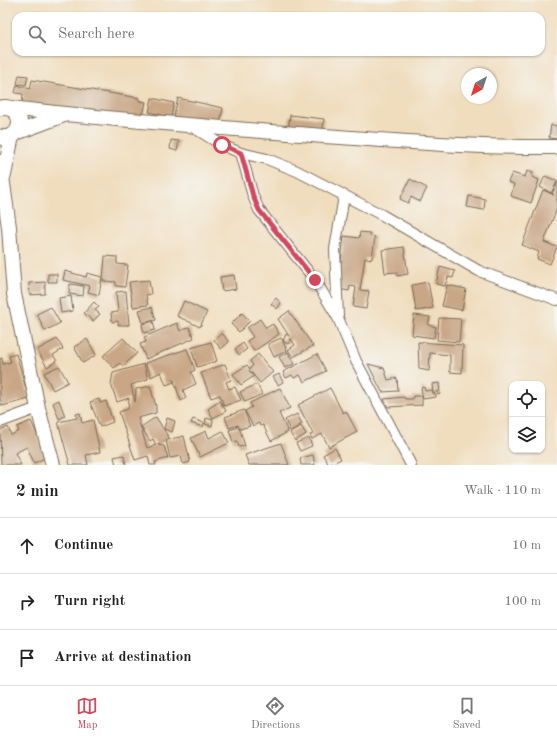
<!DOCTYPE html>
<html lang="en">
<head>
<meta charset="utf-8">
<style>
  body { margin:0; font-family:"Old Standard TT",serif; background:#f2f2f2; color:#222 }
  .controls { position:absolute; right:12px; bottom:12px; display:grid; overflow:hidden; border-radius:8px; box-shadow:0 1px 3px #0004 }
  .controls button { width:36px; height:36px; display:grid; place-items:center; padding:0; border:0; border-bottom:1px solid #e0e0e0; background:#fff; color:#222; font:20px sans-serif }
  .compass { position:absolute; left:461px; top:68px; width:36px; height:36px; border-radius:50%; background:#fff; box-shadow:0 1px 3px #0004; rotate:219deg }
  .stop { position:absolute; width:12px; height:12px; margin:-9px; border:3px solid #d1495b; border-radius:50%; background:#fff }
  .stop.end { background:#d1495b; border-color:#fff; box-shadow:0 1px 4px #0008 }
  .list { margin:0; padding:0; list-style:none }
  h2 { display:flex; justify-content:space-between; align-items:center; height:52px; margin:0; padding:0 16px; font-size:17px }
  h2 small { font-size:13px; font-weight:400; color:#767676 }
  .list li { display:grid; grid-template-columns:26px 1fr auto; gap:12px; align-items:center; box-sizing:border-box; height:56px; padding:0 16px; border-top:1px solid #e0e0e0 }
  .list b { display:block; font-size:15px; white-space:nowrap }
  .list em { font-size:13px; font-style:normal; color:#767676 }
  .icon { flex:none; width:22px; height:22px; fill:none; stroke:currentColor; stroke-width:2; stroke-linecap:round; stroke-linejoin:round }
  .map { position:relative; flex:none; width:557px; height:465px; overflow:hidden }
  .search { position:absolute; background:#fff; box-shadow:0 1px 3px #0004; left:12px; right:12px; top:12px; height:44px; display:flex; align-items:center; gap:10px; box-sizing:border-box; padding:0 14px; border-radius:12px; color:#767676; font-size:15px }
  .sheet { height:220px; background:#fff }
  nav { display:flex; justify-content:space-around; align-items:center; box-sizing:border-box; height:56px; border-top:1px solid #e0e0e0; background:#fff; font-size:11px; color:#767676 }
  nav a { display:grid; justify-items:center; gap:2px }
  nav .on { color:#d1495b }
  .map>svg:first-child { display:block }
  .building { fill:#c9a786 }
  .lines { fill:none; stroke-linecap:round; stroke-linejoin:round }
  .street-casing { stroke:#7a6956; stroke-width:12 }
  .secondary-casing { stroke:#7a6956; stroke-width:16 }
  .primary-casing { stroke:#7a6956; stroke-width:17 }
  .street { stroke:#fff; stroke-width:10 }
  .secondary { stroke:#fff; stroke-width:14 }
  .primary { stroke:#fff; stroke-width:15 }
  .route { stroke:#d1495b; stroke-width:5 }
</style>
</head>
<body>
<div class="map">
<svg width="557" height="465" viewBox="0 0 557 465">
  <rect width="100%" height="100%" fill="#f6f6f2"/>
  <filter id="ink" filterUnits="userSpaceOnUse"><feTurbulence type="fractalNoise" baseFrequency=".025" numOctaves="2"/><feDisplacementMap in="SourceGraphic" scale="8" xChannelSelector="R" yChannelSelector="G"/><feConvolveMatrix kernelMatrix="1 2 1 2 8 2 1 2 1" color-interpolation-filters="sRGB"/></filter>
  <filter id="wash" filterUnits="userSpaceOnUse"><feTurbulence type="fractalNoise" baseFrequency=".012" numOctaves="4" result="noise"/><feDisplacementMap in="SourceGraphic" scale="16" xChannelSelector="R" yChannelSelector="G"/><feGaussianBlur stdDeviation="0.9" result="paint"/><feColorMatrix in="noise" values="0 0 0 0 0 0 0 0 0 0 0 0 0 0 0 0 0 1.4 0 .05"/><feComposite in="paint" operator="in"/></filter>
  <g filter="url(#wash)">
    <rect width="100%" height="100%" fill="#f0ddbd"/>
    <g id="blocks">
      <path class="building" d="M19,75L28,76L26,85L17,84Z
        M32,80L139,98V101L146,102L142,121L22,106L23,94L15,93L17,85L30,89Z
        M152,98L174,103L171,117L149,112Z
        M178,98L223,108L219,127L173,120Z
        M290,115L324,119L322,137L288,133Z
        M551,125L557,126V139L549,138Z
        M171,140L179,141L177,151L170,149Z
        M527,171L533,173L532,177L539,180L531,203L511,196L514,184L508,182L512,173L525,177Z
        M545,176L557,181V208L544,242L557,247L550,264L537,259L539,252L522,245L543,190L554,195L552,194L557,182L551,193L540,187Z
        M410,179L427,188L420,202L411,197L408,203L400,199Z
        M469,196L485,199L484,210L467,207Z
        M360,232L370,233V236L375,237L372,259L365,258L360,290L369,291L366,309L353,307L356,287L350,286L349,291L338,289L344,236L359,238Z
        M404,247L408,274L397,276V272L385,273L382,250Z
        M105,256L117,257V264L128,265L125,287L116,286V282L103,281Z
        M440,267L455,271L453,278L448,277L445,286L436,284Z
        M65,271L86,277L87,273L102,277L99,295L88,292L90,286L63,280Z
        M48,274H57V282H48Z
        M234,275L236,289L222,291L220,277Z
        M149,280L151,294L146,295L148,305L133,307L129,282Z
        M45,282V294L30,295L29,283Z
        M428,282L433,308L416,311L412,285Z
        M70,284L84,286L83,296L69,294Z
        M447,285L466,289L462,310L442,306Z
        M126,291L129,325H118V321L112,322L111,313L118,312L116,292Z
        M71,296L73,311L61,313L59,298Z
        M276,298L281,303L277,309L271,304Z
        M184,301L207,312L200,327L177,316Z
        M94,302L99,307L95,310L100,314L93,321L84,313Z
        M51,307L60,323L45,331L37,314Z
        M152,307L156,320L143,323L139,310Z
        M289,311L313,346L293,357L288,350L295,345L291,339L288,344L283,341L287,351L274,357L268,344L281,338L283,341L286,334L289,336L278,319Z
        M242,313L250,321L239,332L231,324Z
        M414,315L430,317L428,325L436,327L434,338L412,335Z
        M439,318L461,319L459,342L437,340Z
        M260,319L266,328L273,324L279,334L254,351L247,341L253,337L247,328Z
        M153,321L155,330L144,333L142,324Z
        M177,323L180,331L189,327L194,338L146,359L140,344L146,342L144,337Z
        M222,333L229,342L221,349L214,340Z
        M123,338L137,353L123,366L120,363L114,368L103,356Z
        M57,339L63,349L53,355L57,361L47,367L37,350Z
        M87,339L96,355L83,363L74,347Z
        M211,342L217,361L197,367L191,348Z
        M418,342L463,345L462,373L450,372V355L430,353L429,371L419,369Z
        M243,343L247,349L239,355L235,349Z
        M187,349L195,370L191,372L196,384L183,390L186,398L181,401L173,378L174,382L166,385L161,372L151,377L145,363Z
        M288,352L294,364L285,368L279,357Z
        M16,354L29,399L2,406L0,397V359L2,358L3,364L11,362L9,356Z
        M258,354L273,372L260,383L249,370L254,376L241,385L233,374L247,365L250,369L253,365L250,361Z
        M317,354L326,371L304,382L300,375L294,378L292,375L286,378L283,372Z
        M144,364L148,379L131,385L135,402L136,389L150,386L156,406V413L138,418L147,448L156,445L153,439L150,441L141,427L156,417L169,438L166,440L184,436L190,462L183,464L181,456L170,458L166,440L158,445L164,446L168,458L155,462L156,465H150L148,456L135,460L119,412L128,409L129,398L117,402L111,384L113,373Z
        M225,364L231,380L226,382L229,389L235,387L241,400L224,406L220,395L211,398L201,373Z
        M368,364L384,368L388,380L397,378L398,391L382,392Z
        M59,366L68,382L53,390L44,373Z
        M279,374L283,382L278,385L273,377Z
        M439,383L440,394L438,395L437,391L433,393L432,384Z
        M257,384L262,394L245,402L240,392Z
        M424,387L425,391L432,390L433,394H436V397L423,399L421,388Z
        M280,388L290,408L279,413L288,432L271,441L263,425L260,426L259,423L253,426L245,411L252,407L250,403Z
        M330,388L343,413L346,411L357,432L329,447L322,434L312,439L310,435L313,434L298,405Z
        M413,396H422V405L388,407L384,399L404,397L405,399H413Z
        M99,399L100,403L106,401L113,422L100,427L90,402Z
        M59,400L65,416L59,419L53,403Z
        M220,401L226,411L213,418L208,409Z
        M244,410L250,426L240,429L238,425L229,428L225,417Z
        M80,413L82,423L93,420L100,452L86,455L88,465H70L58,422L77,418L76,414Z
        M297,414L302,424L290,431L285,420Z
        M167,418L175,421L172,432L164,429Z
        M206,418L213,420L212,426L205,424Z
        M193,419L204,423L203,427L191,423Z
        M31,421L47,457L34,463L27,447L15,453L21,465H1L0,430L8,427L11,435L19,431L17,427Z
        M301,426L306,434L295,441L290,433Z
        M239,427L245,446L239,447L237,441L233,442L229,430Z
        M206,431L209,438L223,431L229,443L200,457L191,438Z
        M309,438L312,446L300,451L296,443Z
        M281,443L289,465H249L245,455Z
        M335,448L341,459L329,465L323,455Z
        M124,455L126,465H116L114,457Z
        M313,455L315,465H301L300,458Z"/>
    </g>
  </g>
  <g filter="url(#ink)">
    <use href="#blocks" fill-opacity="0" stroke="#7a6956" stroke-width="1"/>
    <g class="lines">
      <g class="street-casing">
        <path id="street" d="M191,126L222,145L241,153L253,196L259,210L315,280L338,318L356,361L411,465
          M241,153L267,159L297,171L382,215L479,271L557,300
          M338,316L335,249L344,196
          M0,422L38,408"/>
      </g>
      <g class="secondary-casing">
        <path id="secondary" d="M11,108C111,120 212,127 312,135C394,141 475,148 557,147
          M16,133L64,115
          M0,162L9,227L14,294L38,408L53,465
          M4,175L12,136"/>
      </g>
      <g class="primary-casing">
        <path id="primary" d="M0,108C27,103 25,143 0,137"/>
      </g>
      <use href="#street" class="street"/>
      <use href="#secondary" class="secondary"/>
      <use href="#primary" class="primary"/>
    </g>
  </g>
  <g class="lines" filter="url(#ink)">
    <path class="route" d="M222,145L241,153L253,196L259,210L315,280"/>
  </g>
</svg>
<div class="controls">
<button><svg class="icon" aria-label="locate" viewBox="0 0 24 24"><circle cx="12" cy="12" r="6"/><path d="M12 2v4M12 18v4M2 12h4M18 12h4"/></svg></button>
<button><svg class="icon" aria-label="layers" viewBox="0 0 24 24"><path d="M12 4l9 5-9 5-9-5zM3 14l9 5 9-5"/></svg></button>
</div>
<svg class="compass" viewBox="-18 -18 36 36"><path d="M0-13l5 13h-10z" fill="#e53935"/><path d="M0 13l5-13h-10z" fill="#767676"/></svg>
<div class="stop" style="left:222px;top:145px"></div>
<div class="stop end" style="left:315px;top:280px"></div>
<div class="search"><svg class="icon" aria-label="search" viewBox="0 0 24 24"><circle cx="10" cy="10" r="6"/><path d="M15 15l6 6"/></svg>Search here</div>
</div>
<section class="sheet">
<h2>2 min<small>Walk · 110 m</small></h2>
<ul class="list">
<li><svg class="icon" aria-label="ahead" viewBox="0 0 24 24"><path d="M12 20V5M6 11l6-6 6 6"/></svg><div><b>Continue</b></div><em>10 m</em></li>
<li><svg class="icon" aria-label="right" viewBox="0 0 24 24"><path d="M7 20v-9h11M14 6l5 5-5 5"/></svg><div><b>Turn right</b></div><em>100 m</em></li>
<li><svg class="icon" aria-label="arrive" viewBox="0 0 24 24"><path d="M6 21V4h12l-3 4 3 4H6"/></svg><div><b>Arrive at destination</b></div></li>
</ul>
</section>
<nav>
<a class="on"><svg class="icon" aria-label="map" viewBox="0 0 24 24"><path d="M3 6l6-2 6 2 6-2v14l-6 2-6-2-6 2zM9 4v14M15 6v14"/></svg>Map</a>
<a><svg class="icon" aria-label="directions" viewBox="0 0 24 24"><path d="M12 3l9 9-9 9-9-9zM9 14v-3h6M13 9l2 2-2 2"/></svg>Directions</a>
<a><svg class="icon" aria-label="saved" viewBox="0 0 24 24"><path d="M7 4h10v16l-5-4-5 4z"/></svg>Saved</a>
</nav>
</body>
</html>
